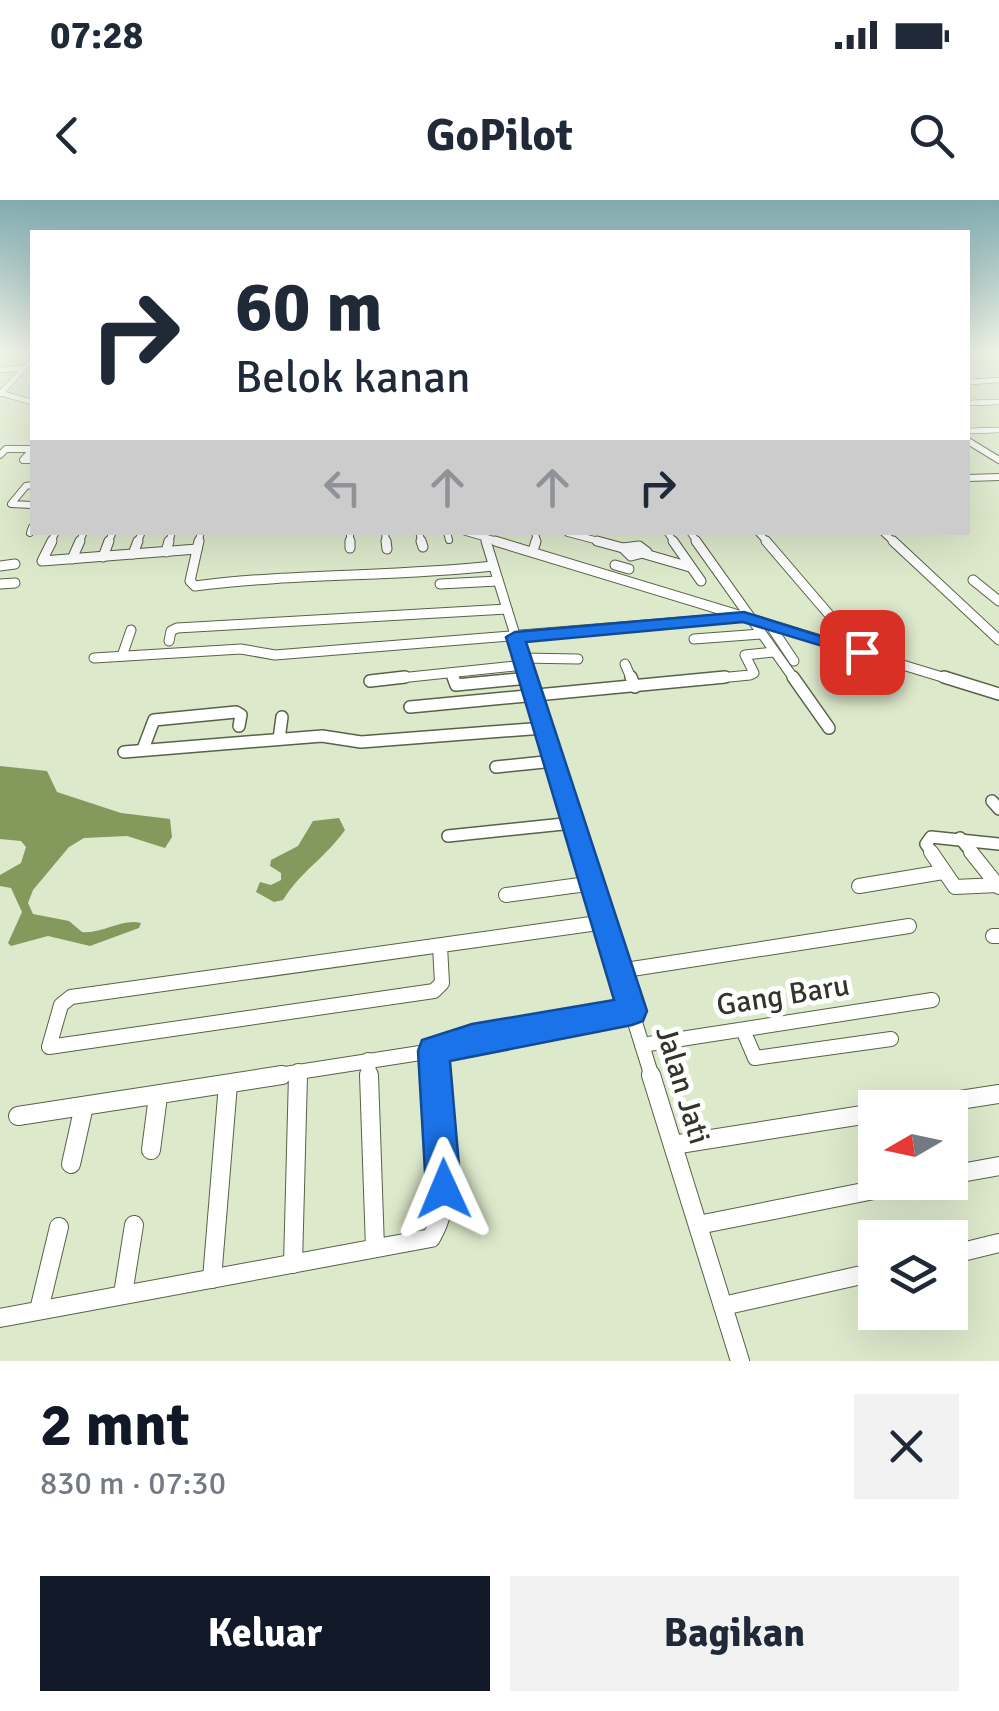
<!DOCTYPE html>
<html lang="id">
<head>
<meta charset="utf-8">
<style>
  body { margin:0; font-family:Signika,sans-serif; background:#f2f2f3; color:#1f2937; height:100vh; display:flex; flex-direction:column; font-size:38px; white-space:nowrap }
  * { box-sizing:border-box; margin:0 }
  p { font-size:32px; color:#747a83 }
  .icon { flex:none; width:55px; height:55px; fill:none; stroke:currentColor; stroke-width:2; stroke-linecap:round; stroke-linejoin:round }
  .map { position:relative; height:1161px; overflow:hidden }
  .drawer { display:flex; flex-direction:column; background:#fff; flex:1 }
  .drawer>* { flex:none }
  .banner { position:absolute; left:30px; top:30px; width:940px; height:305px; border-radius:0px; box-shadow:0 10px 40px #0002; background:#fff; color:#1f2937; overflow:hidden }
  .needle { width:65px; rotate:261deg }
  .tools { position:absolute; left:858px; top:890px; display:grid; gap:20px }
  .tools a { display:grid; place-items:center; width:110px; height:110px; border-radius:0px; background:#fff; box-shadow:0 10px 40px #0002; font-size:50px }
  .pin { position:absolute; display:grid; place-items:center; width:85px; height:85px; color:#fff; margin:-42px; border-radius:20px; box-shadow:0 5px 15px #0006 }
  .me { position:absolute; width:110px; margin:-55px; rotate:359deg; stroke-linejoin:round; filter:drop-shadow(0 0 8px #0008) }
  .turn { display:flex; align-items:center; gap:35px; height:210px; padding:0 40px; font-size:45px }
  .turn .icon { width:130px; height:130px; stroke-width:2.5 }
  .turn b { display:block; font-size:70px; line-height:85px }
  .lanes { display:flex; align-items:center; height:95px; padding:0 40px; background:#0003; justify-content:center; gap:50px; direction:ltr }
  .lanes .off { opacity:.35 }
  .round { display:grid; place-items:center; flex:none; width:105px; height:105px; border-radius:0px; background:#f2f2f3 }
  .headline { display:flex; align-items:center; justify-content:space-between; height:170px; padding:0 40px }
  h1 { font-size:60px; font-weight:700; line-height:75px; color:#111827 }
  .action { display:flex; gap:20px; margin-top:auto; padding:20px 40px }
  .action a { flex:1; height:115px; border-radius:0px; background:#111827; color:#fff; font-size:40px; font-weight:700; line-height:115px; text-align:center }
  .action a+a { background:#f2f2f3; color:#1f2937 }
  .status { display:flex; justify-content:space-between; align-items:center; height:70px; padding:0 50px; background:#fff; direction:ltr }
  .status svg { height:28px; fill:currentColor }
  header { display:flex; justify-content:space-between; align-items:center; height:130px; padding:0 40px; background:#fff; font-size:45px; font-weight:700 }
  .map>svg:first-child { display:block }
  .water { fill:#849a5c }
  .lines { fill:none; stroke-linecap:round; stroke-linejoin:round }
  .minor-far5-casing { stroke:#586248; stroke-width:6 }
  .minor-far4-casing { stroke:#586248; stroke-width:8 }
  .minor-far3-casing { stroke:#586248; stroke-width:11 }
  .minor-far2-casing { stroke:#586248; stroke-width:14 }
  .minor-far1-casing { stroke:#586248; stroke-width:16 }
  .minor-casing { stroke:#586248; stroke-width:20 }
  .minor-far5 { stroke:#fff; stroke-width:5 }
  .minor-far4 { stroke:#fff; stroke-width:6 }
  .minor-far3 { stroke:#fff; stroke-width:9 }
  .minor-far2 { stroke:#fff; stroke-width:11 }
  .minor-far1 { stroke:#fff; stroke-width:14 }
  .minor { stroke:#fff; stroke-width:18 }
  .route { fill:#1a73e8; stroke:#114b97; stroke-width:2.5 }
  .labels { text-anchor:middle; stroke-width:10; stroke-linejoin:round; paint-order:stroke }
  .near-street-label { font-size:30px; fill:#31352a; stroke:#fff }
</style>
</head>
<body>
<div class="status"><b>07:28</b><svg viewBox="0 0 49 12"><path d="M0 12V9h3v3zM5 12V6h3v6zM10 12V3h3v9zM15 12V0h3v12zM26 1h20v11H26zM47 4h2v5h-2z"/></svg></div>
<header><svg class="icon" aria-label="back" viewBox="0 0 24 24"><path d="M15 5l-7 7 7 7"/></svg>GoPilot<svg class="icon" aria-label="search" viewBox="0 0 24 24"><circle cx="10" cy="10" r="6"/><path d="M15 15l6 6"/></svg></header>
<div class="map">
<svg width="999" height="1161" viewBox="0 0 999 1161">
  <rect width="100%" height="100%" fill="#dde9cb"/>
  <g class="water">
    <path d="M0 566 47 571 57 592 121 613 170 619 172 637 165 648 127 636 84 638 69 647 33 690 28 703 33 714 69 721 82 732C103 734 122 718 141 723L139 728 90 746 48 736 11 746 8 743 22 712 11 688 0 686V675L21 663 26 647 21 641 0 639Z"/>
    <path d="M339 618 345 630C326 657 300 672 283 700L274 702 256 692 260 682 271 685 281 680V673L270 666 271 660 298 646 313 621Z"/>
  </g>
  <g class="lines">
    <g class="minor-far5-casing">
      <g id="minor-far5">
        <path d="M0 170 23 168"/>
        <path d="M968 182 999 180"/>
        <path d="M0 193 32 202"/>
        <path d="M0 194 32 160"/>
        <path d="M968 203 999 202"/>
        <path d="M968 231 999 230"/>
      </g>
    </g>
    <g class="minor-far4-casing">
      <g id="minor-far4">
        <path d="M968 241 999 260"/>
        <path d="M32 250 23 260H32"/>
        <path d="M0 255 6 249H32"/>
        <path d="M968 278 999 277"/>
        <path d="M32 285 26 286 11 304 32 305"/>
        <path d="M350 332V343"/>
        <path d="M385 332 386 343"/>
        <path d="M419 332 422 343"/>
        <path d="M447 332 449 340"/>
        <path d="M466 332 504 343"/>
        <path d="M535 332 537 343"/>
        <path d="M667 332 675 343"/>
        <path d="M690 332 698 343"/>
        <path d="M758 332 768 343"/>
        <path d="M883 332 895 343"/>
        <path d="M30 333 32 327"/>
        <path d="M568 333 606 343"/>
        <path d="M485 338 487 343"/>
        <path d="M50 343 56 332"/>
        <path d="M79 343 84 332"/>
        <path d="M108 343 113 332"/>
        <path d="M137 343 142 332"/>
        <path d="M169 343 172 332"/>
        <path d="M198 343 201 332"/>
      </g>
    </g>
    <g class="minor-far3-casing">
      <g id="minor-far3">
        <path d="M52 341 42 361 197 349"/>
        <path d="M199 341 190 381 195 386C294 373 394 377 493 366"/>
        <path d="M350 341V348"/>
        <path d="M386 341 387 349"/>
        <path d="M421 341 423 347"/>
        <path d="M486 341 529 480"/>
        <path d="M495 341 952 480"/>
        <path d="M597 341 623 348"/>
        <path d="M673 341 701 381"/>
        <path d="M696 341 795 480"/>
        <path d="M766 341 862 453"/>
        <path d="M893 341 999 440"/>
        <path d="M639 346 647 352 631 356 623 348Z"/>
        <path d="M533 351 536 341"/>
        <path d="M166 352 169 341"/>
        <path d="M133 354 138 341"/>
        <path d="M645 354 690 367"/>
        <path d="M103 357 109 341"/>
        <path d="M72 359 80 341"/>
        <path d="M615 365 629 369"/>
        <path d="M0 366 15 364"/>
        <path d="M973 380 999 401"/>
        <path d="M0 384 15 383"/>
        <path d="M440 384 498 381"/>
        <path d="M770 425 794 461"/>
        <path d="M694 439 761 434"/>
        <path d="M169 441 171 431 177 428 507 409"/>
        <path d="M122 456 131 430"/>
        <path d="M94 458 241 449 275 455 744 417"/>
        <path d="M522 458 578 459"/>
        <path d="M625 464 632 480"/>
        <path d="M451 473 454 480"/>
        <path d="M381 480 524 465"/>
        <path d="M510 480 529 478"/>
        <path d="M699 480 750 475 754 473 745 455 773 452"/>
      </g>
    </g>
    <g class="minor-far2-casing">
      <g id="minor-far2">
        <path d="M453 477 456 485 529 478"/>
        <path d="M528 477 583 654"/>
        <path d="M631 477 635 487"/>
        <path d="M793 477 829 528"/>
        <path d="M944 477 999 494"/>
        <path d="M370 481 405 477"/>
        <path d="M410 507 725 477"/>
        <path d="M279 539 282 517"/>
        <path d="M143 549 154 520 236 512 241 515 239 526"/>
        <path d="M124 552 322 536 361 542 544 528"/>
        <path d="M496 567 554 561"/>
        <path d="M992 601 999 609"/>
        <path d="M448 636 573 623"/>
        <path d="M960 638 973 654"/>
        <path d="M933 654 926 644 931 637 999 644"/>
      </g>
    </g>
    <g class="minor-far1-casing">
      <g id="minor-far1">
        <path d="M582 652 652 877"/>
        <path d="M931 652 955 687 998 685"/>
        <path d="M971 652 999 687"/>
        <path d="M859 686 943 672"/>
        <path d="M506 695 594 683"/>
        <path d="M993 736H999"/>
        <path d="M440 746 442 783 434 791 49 847 61 805 71 797 605 722"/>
        <path d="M619 771 909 726"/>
        <path d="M743 830 755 858 891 839"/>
        <path d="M642 845 932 800"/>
        <path d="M368 860 369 877"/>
        <path d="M266 877 433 851"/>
        <path d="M298 877V871"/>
        <path d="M437 877 433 851 472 839 632 811"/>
      </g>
    </g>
    <g class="minor-casing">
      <g id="minor">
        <path d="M369 875 375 1048"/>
        <path d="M651 875 740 1161"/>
        <path d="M909 908 999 894"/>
        <path d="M18 916 282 875"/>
        <path d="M673 945 875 913"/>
        <path d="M151 950 158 896"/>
        <path d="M71 964 84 906"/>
        <path d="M950 975 999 966"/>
        <path d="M698 1025 914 982"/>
        <path d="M950 1055 999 1043"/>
        <path d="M293 1064 298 875"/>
        <path d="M212 1079 228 884"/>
        <path d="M123 1094 134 1025"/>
        <path d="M723 1106 875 1072"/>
        <path d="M39 1110 59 1027"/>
        <path d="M0 1118 431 1038C458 993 444 924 437 875"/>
      </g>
    </g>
    <use href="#minor-far5" class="minor-far5"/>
    <use href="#minor-far4" class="minor-far4"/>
    <use href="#minor-far3" class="minor-far3"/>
    <use href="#minor-far2" class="minor-far2"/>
    <use href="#minor-far1" class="minor-far1"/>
    <use href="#minor" class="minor"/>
  </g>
  <linearGradient id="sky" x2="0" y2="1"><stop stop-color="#80aab0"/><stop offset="0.48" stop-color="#f0f5e8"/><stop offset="1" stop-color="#f0f5e8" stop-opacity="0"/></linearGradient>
  <rect width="999" height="315" fill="url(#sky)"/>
  <path class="route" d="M744 412 871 452 862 458 743 422 526 442 647 811 643 821 632 825 450 861 461 989 456 1002 444 1007 431 1002 426 989 418 851 422 840 472 824 614 800 506 437 515 432Z"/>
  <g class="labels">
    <g class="near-street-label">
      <text transform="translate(783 795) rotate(-9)" y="10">Gang Baru</text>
      <text transform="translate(683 885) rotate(73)" y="10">Jalan Jati</text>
    </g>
  </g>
</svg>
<div class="tools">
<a><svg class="needle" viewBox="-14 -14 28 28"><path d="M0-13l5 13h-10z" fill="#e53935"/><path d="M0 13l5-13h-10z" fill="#747a83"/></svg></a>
<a><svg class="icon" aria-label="layers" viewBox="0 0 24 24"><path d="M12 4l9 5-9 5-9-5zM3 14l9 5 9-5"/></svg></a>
</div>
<div class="pin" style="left:862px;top:452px;background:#d93025"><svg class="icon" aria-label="arrive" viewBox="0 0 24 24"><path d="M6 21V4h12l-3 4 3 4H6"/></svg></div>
<svg class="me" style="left:444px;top:989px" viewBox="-20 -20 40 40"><path d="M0-17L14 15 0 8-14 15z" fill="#1a73e8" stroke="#fff" stroke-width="4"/></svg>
<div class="banner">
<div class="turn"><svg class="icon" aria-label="right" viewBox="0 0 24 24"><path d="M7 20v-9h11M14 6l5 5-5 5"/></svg><div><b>60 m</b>Belok kanan</div></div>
<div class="lanes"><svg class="icon off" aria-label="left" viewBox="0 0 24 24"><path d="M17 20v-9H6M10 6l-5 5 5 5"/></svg><svg class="icon off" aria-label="ahead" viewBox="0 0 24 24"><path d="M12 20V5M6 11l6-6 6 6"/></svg><svg class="icon off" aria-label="ahead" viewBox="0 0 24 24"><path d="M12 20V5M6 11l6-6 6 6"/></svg><svg class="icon" aria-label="right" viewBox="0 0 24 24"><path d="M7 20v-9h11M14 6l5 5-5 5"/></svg></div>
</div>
</div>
<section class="drawer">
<div class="headline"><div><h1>2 mnt</h1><p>830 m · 07:30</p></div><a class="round"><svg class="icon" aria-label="close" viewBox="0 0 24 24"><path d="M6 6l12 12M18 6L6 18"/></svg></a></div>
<div class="action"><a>Keluar</a><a>Bagikan</a></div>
</section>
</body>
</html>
